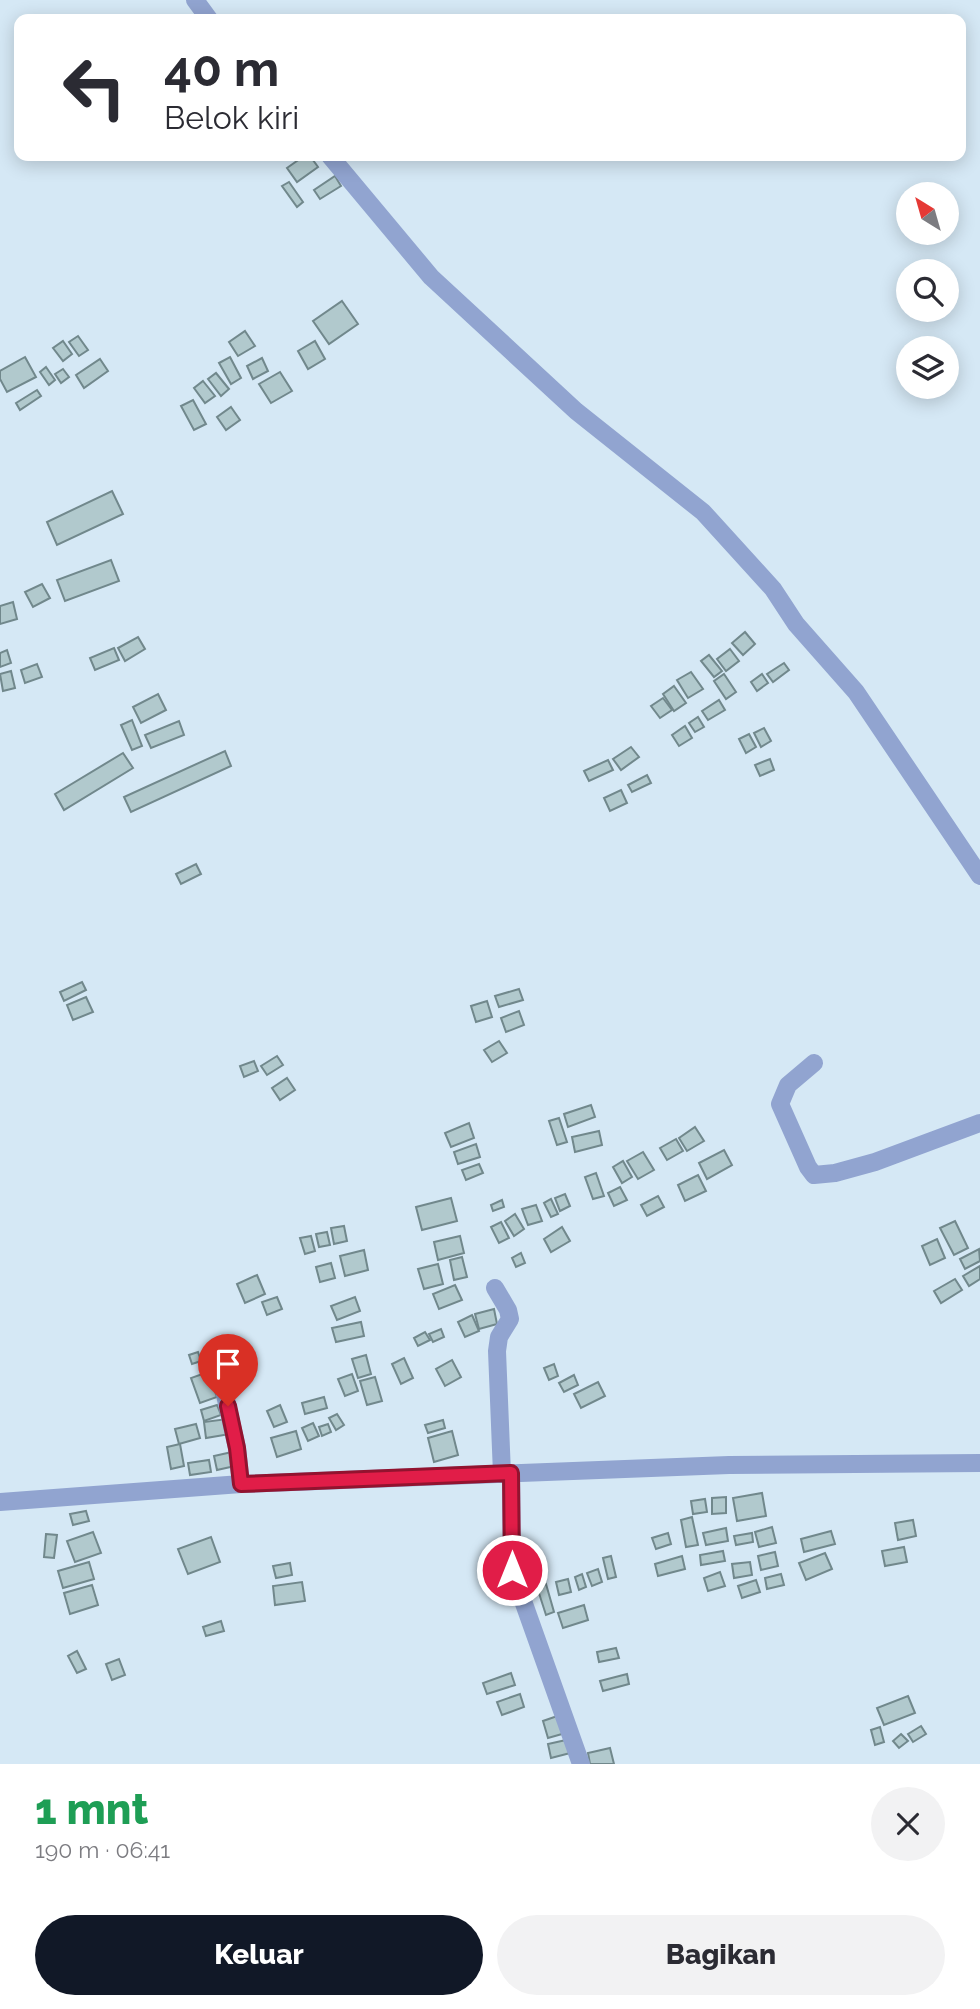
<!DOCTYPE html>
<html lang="id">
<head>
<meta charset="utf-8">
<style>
  body { margin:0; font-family:Raleway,sans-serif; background:#f2f2f3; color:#2b2b33; height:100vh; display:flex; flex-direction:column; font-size:26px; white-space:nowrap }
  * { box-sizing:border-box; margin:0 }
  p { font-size:23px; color:#7c7c81 }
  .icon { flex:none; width:38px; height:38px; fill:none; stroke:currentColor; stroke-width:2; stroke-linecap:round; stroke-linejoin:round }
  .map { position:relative; height:1764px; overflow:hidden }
  .details { display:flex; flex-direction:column; background:#fff; flex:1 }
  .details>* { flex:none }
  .banner { position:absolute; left:14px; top:14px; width:952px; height:147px; border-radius:14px; box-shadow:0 4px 18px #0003; background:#fff; color:#2b2b33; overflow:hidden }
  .needle { width:46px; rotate:323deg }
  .buttons { position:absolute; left:896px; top:182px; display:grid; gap:14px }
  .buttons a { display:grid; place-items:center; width:63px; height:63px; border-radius:50%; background:#fff; box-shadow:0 4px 18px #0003; font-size:35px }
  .pin { position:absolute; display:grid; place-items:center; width:60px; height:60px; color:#fff; margin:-72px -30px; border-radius:50% 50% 50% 0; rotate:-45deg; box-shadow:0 0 7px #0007 }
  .pin .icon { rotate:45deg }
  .me { position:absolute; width:77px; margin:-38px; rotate:0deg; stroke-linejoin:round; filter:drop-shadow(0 0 5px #0008) }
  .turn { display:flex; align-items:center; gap:24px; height:147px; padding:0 35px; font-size:32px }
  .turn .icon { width:91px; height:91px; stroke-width:2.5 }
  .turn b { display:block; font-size:49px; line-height:60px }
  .round { display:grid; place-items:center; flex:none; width:74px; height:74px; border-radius:37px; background:#f2f2f3 }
  .head { display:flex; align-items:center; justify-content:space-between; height:119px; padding:0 35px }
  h1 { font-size:42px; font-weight:800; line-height:52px; color:#1e9e55 }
  .action { display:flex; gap:14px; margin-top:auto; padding:14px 35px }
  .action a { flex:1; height:80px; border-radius:42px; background:#111827; color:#fff; font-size:28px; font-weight:800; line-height:80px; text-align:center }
  .action a+a { background:#f2f2f3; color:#2b2b33 }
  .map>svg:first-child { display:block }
  .building { fill:#b1c9cd; stroke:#71888c; stroke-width:2 }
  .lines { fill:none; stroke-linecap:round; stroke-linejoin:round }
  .minor { stroke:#91a4d0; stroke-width:18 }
  .route-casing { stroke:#92132f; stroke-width:18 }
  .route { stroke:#e11d48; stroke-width:12 }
</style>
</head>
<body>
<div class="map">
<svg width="980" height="1764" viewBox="0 0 980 1764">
  <rect width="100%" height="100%" fill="#d5e8f5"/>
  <g class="building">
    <path d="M304 156H310L318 167 297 182 287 168Z"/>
    <path d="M335 176 341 186 320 199 314 190Z"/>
    <path d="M289 182 303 202 297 207 282 186Z"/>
    <path d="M342 301 358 324 329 344 313 321Z"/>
    <path d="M245 331 255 346 238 356 229 342Z"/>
    <path d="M78 336 88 350 79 356 69 342Z"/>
    <path d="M63 341 72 354 63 361 53 348Z"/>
    <path d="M315 341 325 359 308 369 298 351Z"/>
    <path d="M25 357 36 377 7 392 0 379V371Z"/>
    <path d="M230 357 241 378 231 384 219 363Z"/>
    <path d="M262 358 268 371 253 379 247 366Z"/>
    <path d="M100 359 108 371 84 388 76 375Z"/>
    <path d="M46 367 55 380 49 385 40 372Z"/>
    <path d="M63 369 69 377 61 383 55 374Z"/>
    <path d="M280 372 292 391 271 403 259 384Z"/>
    <path d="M216 373 229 389 221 396 208 379Z"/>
    <path d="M203 381 215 396 205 403 194 388Z"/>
    <path d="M37 390 41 396 20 410 16 403Z"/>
    <path d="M193 400 206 424 194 430 181 406Z"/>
    <path d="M231 407 240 420 226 430 217 417Z"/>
    <path d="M112 491 123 514 57 545 47 522Z"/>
    <path d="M111 560 119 581 65 601 57 580Z"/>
    <path d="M42 584 50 598 33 607 25 592Z"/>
    <path d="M13 602 17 619 0 624V606Z"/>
    <path d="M745 632 755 644 743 655 732 643Z"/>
    <path d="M138 637 145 649 125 661 118 648Z"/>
    <path d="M114 648 119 660 95 670 90 658Z"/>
    <path d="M730 649 739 661 726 671 717 659Z"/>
    <path d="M7 650 11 663 0 667V653Z"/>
    <path d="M709 655 722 671 714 677 701 661Z"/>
    <path d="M784 663 789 670 773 682 767 674Z"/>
    <path d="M37 664 42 677 25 683 21 670Z"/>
    <path d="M11 671 15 688 3 691 0 674Z"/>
    <path d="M691 672 703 689 688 698 677 680Z"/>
    <path d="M724 674 736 692 726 699 714 681Z"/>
    <path d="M762 674 768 683 757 691 751 682Z"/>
    <path d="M674 686 686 703 674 711 663 694Z"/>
    <path d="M158 694 166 710 141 723 133 707Z"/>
    <path d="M663 698 672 710 660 718 651 706Z"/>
    <path d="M719 700 725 710 708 720 702 711Z"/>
    <path d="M698 717 704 727 695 732 689 723Z"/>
    <path d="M132 720 142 746 132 750 121 725Z"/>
    <path d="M179 721 184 735 151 748 145 735Z"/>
    <path d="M685 726 692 738 679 746 672 735Z"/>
    <path d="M764 728 771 741 761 747 754 733Z"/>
    <path d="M749 734 756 747 746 753 739 739Z"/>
    <path d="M631 747 639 757 621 770 613 759Z"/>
    <path d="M225 751 231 766 131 812 124 797Z"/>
    <path d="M123 753 133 768 64 810 55 794Z"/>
    <path d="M770 759 774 770 760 776 755 765Z"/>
    <path d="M608 760 613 770 589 781 584 771Z"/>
    <path d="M647 775 651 783 632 792 628 785Z"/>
    <path d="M621 790 627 803 610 811 604 798Z"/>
    <path d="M196 864 201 874 181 884 176 874Z"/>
    <path d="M82 982 86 990 64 1001 60 992Z"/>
    <path d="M519 989 523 1000 499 1007 495 996Z"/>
    <path d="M86 997 93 1012 73 1020 67 1005Z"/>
    <path d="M487 1001 492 1017 476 1022 471 1006Z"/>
    <path d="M519 1011 524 1025 506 1032 501 1018Z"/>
    <path d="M499 1041 507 1053 492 1062 484 1050Z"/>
    <path d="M277 1056 283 1065 267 1075 261 1066Z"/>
    <path d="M254 1061 258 1071 244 1077 240 1066Z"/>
    <path d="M287 1078 295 1090 280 1100 272 1088Z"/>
    <path d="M591 1105 595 1117 568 1127 564 1114Z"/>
    <path d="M559 1118 567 1142 557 1145 549 1121Z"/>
    <path d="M469 1123 474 1138 451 1147 445 1133Z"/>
    <path d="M695 1127 704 1141 687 1151 679 1138Z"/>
    <path d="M599 1131 602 1145 575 1152 572 1137Z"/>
    <path d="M676 1139 683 1151 667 1160 660 1148Z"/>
    <path d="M476 1144 480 1157 458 1164 454 1152Z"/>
    <path d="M724 1150 732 1165 707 1179 699 1163Z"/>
    <path d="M643 1152 654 1170 638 1179 627 1161Z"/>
    <path d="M623 1161 632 1177 622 1183 613 1167Z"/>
    <path d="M479 1164 483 1173 466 1180 462 1170Z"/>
    <path d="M596 1173 604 1196 593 1199 585 1177Z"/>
    <path d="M698 1175 706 1191 685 1201 678 1185Z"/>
    <path d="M620 1187 627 1200 614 1206 608 1193Z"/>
    <path d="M565 1194 570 1206 560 1211 555 1198Z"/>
    <path d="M658 1196 664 1207 647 1216 641 1205Z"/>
    <path d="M451 1198 457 1221 422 1230 416 1207Z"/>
    <path d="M551 1199 558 1214 551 1217 544 1203Z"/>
    <path d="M502 1200 504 1207 493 1211 491 1205Z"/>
    <path d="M536 1205 542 1221 528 1225 522 1209Z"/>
    <path d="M515 1214 524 1229 514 1236 505 1221Z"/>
    <path d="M955 1221 968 1248 954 1255 940 1228Z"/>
    <path d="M501 1222 509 1238 499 1243 491 1227Z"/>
    <path d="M344 1226 347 1241 334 1244 331 1228Z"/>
    <path d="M562 1227 570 1241 551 1252 544 1239Z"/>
    <path d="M327 1232 330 1245 319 1247 316 1234Z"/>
    <path d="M311 1236 315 1251 305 1254 300 1238Z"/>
    <path d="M460 1236 464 1253 438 1260 434 1242Z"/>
    <path d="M937 1239 945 1258 930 1265 922 1246Z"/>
    <path d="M979 1249 980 1261 965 1269 960 1259Z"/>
    <path d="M364 1250 368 1270 345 1276 340 1256Z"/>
    <path d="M521 1253 525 1263 516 1267 512 1258Z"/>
    <path d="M462 1257 467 1277 454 1280 450 1260Z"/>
    <path d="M331 1263 335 1278 320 1282 316 1267Z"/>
    <path d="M438 1264 443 1284 424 1289 418 1269Z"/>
    <path d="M980 1266V1279L969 1286 963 1276Z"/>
    <path d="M257 1275 265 1294 245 1303 237 1284Z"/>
    <path d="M955 1279 962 1290 941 1303 934 1291Z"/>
    <path d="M455 1285 462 1300 439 1309 433 1294Z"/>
    <path d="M277 1297 282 1309 267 1315 262 1302Z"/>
    <path d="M355 1297 360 1311 337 1320 331 1306Z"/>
    <path d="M494 1309 497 1324 479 1329 475 1314Z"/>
    <path d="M472 1315 479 1331 465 1337 458 1322Z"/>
    <path d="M361 1322 364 1336 336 1342 332 1328Z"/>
    <path d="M441 1329 444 1337 433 1342 429 1334Z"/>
    <path d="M425 1332 430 1340 418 1346 414 1338Z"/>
    <path d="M198 1352 201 1361 192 1364 189 1355Z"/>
    <path d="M366 1355 371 1374 358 1378 352 1359Z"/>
    <path d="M404 1358 413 1378 401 1384 392 1364Z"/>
    <path d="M452 1360 461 1377 445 1386 436 1369Z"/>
    <path d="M554 1364 558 1376 549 1380 544 1368Z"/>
    <path d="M208 1372 217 1397 200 1403 191 1378Z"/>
    <path d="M352 1374 358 1391 345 1396 338 1379Z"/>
    <path d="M574 1375 578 1385 564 1392 559 1383Z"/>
    <path d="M375 1377 382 1401 367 1405 360 1381Z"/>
    <path d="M598 1382 605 1396 581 1408 574 1394Z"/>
    <path d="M324 1397 327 1408 305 1414 302 1403Z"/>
    <path d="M217 1405 221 1415 204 1421 201 1410Z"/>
    <path d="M280 1405 287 1422 274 1427 267 1411Z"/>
    <path d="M337 1414 344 1425 336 1430 329 1418Z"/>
    <path d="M227 1419 230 1434 206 1438 204 1422Z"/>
    <path d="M443 1420 445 1428 428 1433 425 1425Z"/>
    <path d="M313 1423 319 1436 308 1441 302 1428Z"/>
    <path d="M196 1424 200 1438 179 1444 175 1429Z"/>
    <path d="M328 1424 331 1432 322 1436 319 1427Z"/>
    <path d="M296 1431 301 1449 277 1457 271 1438Z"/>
    <path d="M452 1431 458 1455 434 1462 428 1438Z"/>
    <path d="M180 1444 184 1466 171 1469 167 1447Z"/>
    <path d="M232 1452 235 1466 217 1470 214 1456Z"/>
    <path d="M209 1460 211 1472 190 1475 188 1463Z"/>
    <path d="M762 1493 766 1516 737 1521 733 1498Z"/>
    <path d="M726 1497V1513L712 1514V1498Z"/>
    <path d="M705 1499 707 1512 693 1514 691 1501Z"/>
    <path d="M86 1511 89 1521 73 1525 70 1514Z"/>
    <path d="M692 1517 698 1545 686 1547 681 1520Z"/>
    <path d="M913 1520 916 1536 898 1540 895 1523Z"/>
    <path d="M772 1527 776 1543 759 1547 755 1532Z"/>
    <path d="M726 1528 728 1541 706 1545 703 1533Z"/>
    <path d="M831 1531 835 1544 804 1552 801 1539Z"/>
    <path d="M93 1532 101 1553 75 1562 67 1541Z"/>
    <path d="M668 1533 671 1544 656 1549 652 1538Z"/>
    <path d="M752 1533 753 1542 736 1545 734 1536Z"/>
    <path d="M46 1534 57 1535 54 1558 44 1557Z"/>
    <path d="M211 1537 220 1562 188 1574 178 1549Z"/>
    <path d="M904 1547 907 1562 885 1566 882 1551Z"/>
    <path d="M723 1551 725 1561 701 1565 700 1555Z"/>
    <path d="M775 1552 778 1566 761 1570 758 1556Z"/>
    <path d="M825 1553 832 1569 806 1580 799 1563Z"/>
    <path d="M611 1556 616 1577 608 1579 603 1558Z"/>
    <path d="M682 1556 685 1569 658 1576 655 1564Z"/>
    <path d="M89 1562 94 1579 63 1588 58 1571Z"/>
    <path d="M750 1562 752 1575 734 1578 732 1564Z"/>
    <path d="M290 1563 292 1575 276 1578 273 1566Z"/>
    <path d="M598 1569 602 1582 592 1586 587 1573Z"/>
    <path d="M720 1572 725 1586 708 1591 704 1578Z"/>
    <path d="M582 1574 586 1587 579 1590 575 1577Z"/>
    <path d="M781 1574 784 1585 767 1589 765 1578Z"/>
    <path d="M568 1579 571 1592 559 1595 556 1582Z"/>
    <path d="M756 1580 760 1592 742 1598 738 1586Z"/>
    <path d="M302 1582 305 1601 275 1605 273 1586Z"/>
    <path d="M546 1584 554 1612 546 1615 537 1587Z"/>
    <path d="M92 1585 98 1605 70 1614 64 1593Z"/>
    <path d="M584 1605 588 1620 563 1628 558 1613Z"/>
    <path d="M221 1621 224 1631 206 1636 203 1627Z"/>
    <path d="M616 1648 619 1658 599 1662 597 1652Z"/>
    <path d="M77 1651 86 1669 77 1673 68 1656Z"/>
    <path d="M119 1659 125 1675 112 1680 106 1664Z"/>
    <path d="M511 1673 515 1685 487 1694 483 1683Z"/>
    <path d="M627 1674 629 1684 603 1691 600 1681Z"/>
    <path d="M520 1694 524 1707 502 1715 497 1702Z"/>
    <path d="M908 1696 915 1713 884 1725 877 1708Z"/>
    <path d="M563 1714 569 1732 548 1738 543 1721Z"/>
    <path d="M921 1726 926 1734 913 1742 908 1734Z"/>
    <path d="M880 1727 884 1742 875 1745 871 1730Z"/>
    <path d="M901 1734 908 1741 899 1748 893 1741Z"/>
    <path d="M575 1738 578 1751 551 1758 548 1744Z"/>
    <path d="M610 1748 614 1764H590L588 1753Z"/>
  </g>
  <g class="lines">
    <g class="minor">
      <path d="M195 0 209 19"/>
      <path d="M330 156 431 277 576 411 703 512 773 589 796 624 856 692 980 876"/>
      <path d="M814 1063 788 1085 780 1104 808 1167 814 1175 835 1173 875 1162 980 1123"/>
      <path d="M495 1288 508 1310 510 1319 499 1337 497 1351 502 1474"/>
      <path d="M218 1364 237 1448 241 1484"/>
      <path d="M511 1473 512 1570 581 1764"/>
      <path d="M0 1502 241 1484 729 1465 980 1463"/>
    </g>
  </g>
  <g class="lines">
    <g class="route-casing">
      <path id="route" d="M228 1406 237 1448 241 1484 511 1473 512 1570"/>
    </g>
    <use href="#route" class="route"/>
  </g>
</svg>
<div class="buttons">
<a><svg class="needle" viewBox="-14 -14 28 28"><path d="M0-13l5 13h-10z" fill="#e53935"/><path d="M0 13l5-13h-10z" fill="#7c7c81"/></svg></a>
<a><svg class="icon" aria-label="search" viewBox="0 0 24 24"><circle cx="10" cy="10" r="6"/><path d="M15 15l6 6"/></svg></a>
<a><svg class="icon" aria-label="layers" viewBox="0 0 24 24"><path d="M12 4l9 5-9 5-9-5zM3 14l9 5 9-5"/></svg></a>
</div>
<div class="pin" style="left:228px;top:1406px;background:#d93025"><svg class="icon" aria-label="arrive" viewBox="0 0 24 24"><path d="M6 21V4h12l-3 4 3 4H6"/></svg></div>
<svg class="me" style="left:512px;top:1570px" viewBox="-20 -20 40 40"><circle r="17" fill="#e11d48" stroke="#fff" stroke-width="3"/><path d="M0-11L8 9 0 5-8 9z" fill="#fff"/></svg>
<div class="banner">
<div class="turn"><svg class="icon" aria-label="left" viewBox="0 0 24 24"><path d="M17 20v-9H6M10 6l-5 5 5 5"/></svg><div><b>40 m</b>Belok kiri</div></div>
</div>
</div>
<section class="details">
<div class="head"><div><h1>1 mnt</h1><p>190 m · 06:41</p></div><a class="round"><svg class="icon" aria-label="close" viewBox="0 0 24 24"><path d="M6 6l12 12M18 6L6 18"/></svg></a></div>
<div class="action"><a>Keluar</a><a>Bagikan</a></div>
</section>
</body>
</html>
